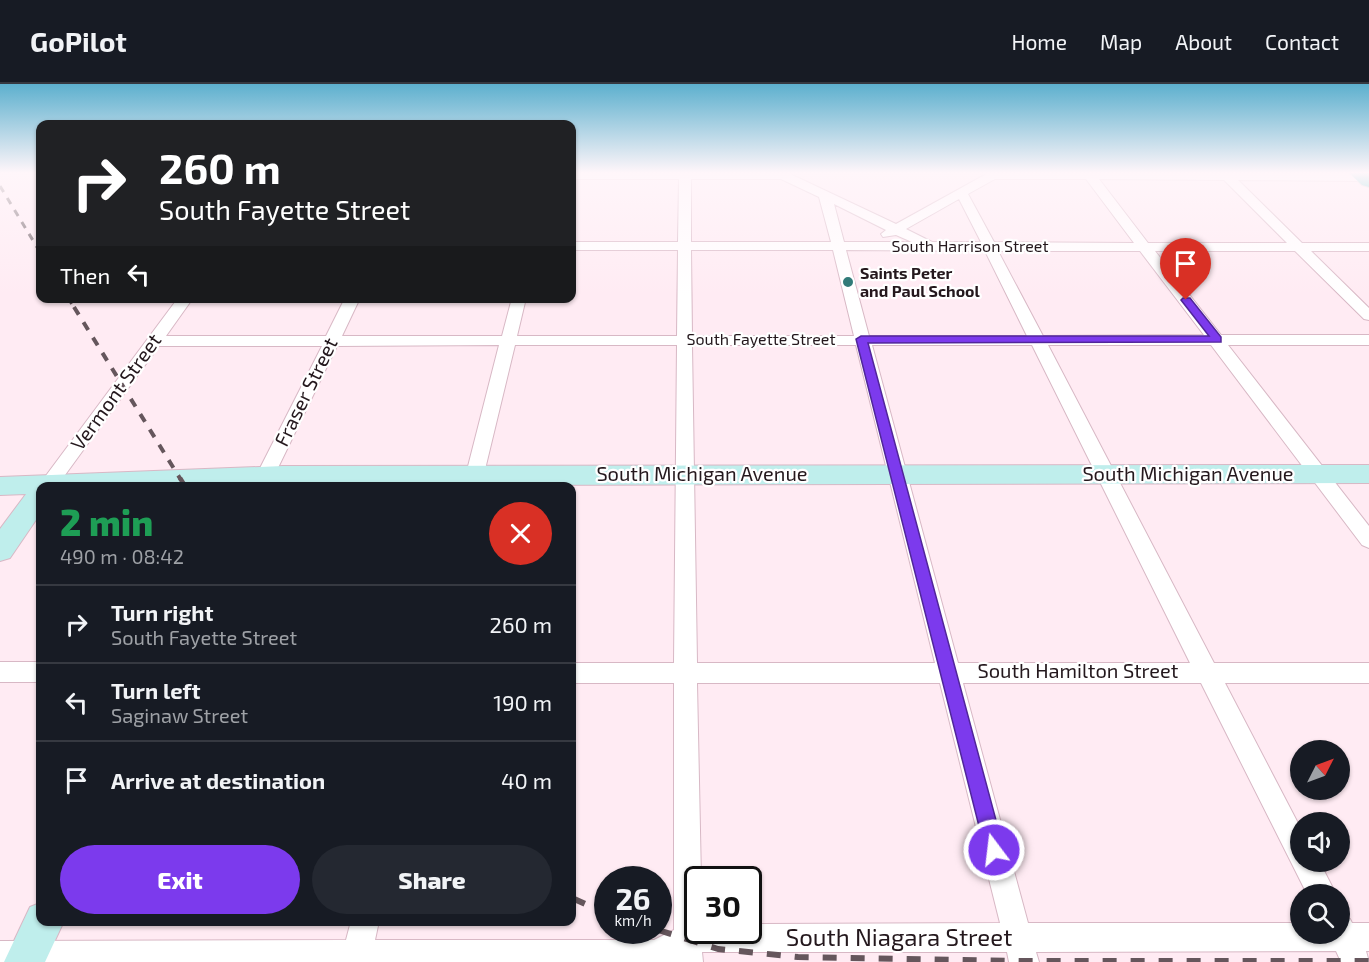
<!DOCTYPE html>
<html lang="en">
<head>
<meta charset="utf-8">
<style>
  body { margin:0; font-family:"Exo 2",sans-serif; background:#242831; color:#f1f3f6; height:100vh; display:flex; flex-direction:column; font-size:22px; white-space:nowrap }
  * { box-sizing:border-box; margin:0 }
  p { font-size:20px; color:#9ea1a6 }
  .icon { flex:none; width:33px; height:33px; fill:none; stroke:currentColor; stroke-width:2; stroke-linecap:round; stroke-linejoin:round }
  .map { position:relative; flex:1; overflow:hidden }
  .side { position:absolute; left:36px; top:398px; width:540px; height:444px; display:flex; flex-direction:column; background:#171b24; border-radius:12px; box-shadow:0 2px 4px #0004 }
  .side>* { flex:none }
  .guide { position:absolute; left:36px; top:36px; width:540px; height:183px; border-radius:12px; box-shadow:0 2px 4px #0004; background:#202124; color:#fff; overflow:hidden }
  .needle { width:39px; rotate:48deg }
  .fabs { position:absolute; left:1290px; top:656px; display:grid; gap:12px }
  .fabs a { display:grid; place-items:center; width:60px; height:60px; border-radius:50%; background:#171b24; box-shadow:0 2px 4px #0004; font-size:30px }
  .speed { position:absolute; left:594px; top:782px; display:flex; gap:12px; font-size:30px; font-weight:700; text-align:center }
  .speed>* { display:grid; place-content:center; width:78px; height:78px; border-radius:50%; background:#171b24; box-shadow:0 2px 4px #0004; line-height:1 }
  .speed small { font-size:15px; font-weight:400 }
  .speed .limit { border:3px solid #111; border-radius:9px; background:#fff; color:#111 }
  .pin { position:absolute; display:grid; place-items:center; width:51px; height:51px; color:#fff; margin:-62px -26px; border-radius:50% 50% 50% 0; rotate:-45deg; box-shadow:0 0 6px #0007 }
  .pin .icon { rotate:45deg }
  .me { position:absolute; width:66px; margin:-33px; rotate:345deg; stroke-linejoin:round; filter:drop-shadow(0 0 4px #0008) }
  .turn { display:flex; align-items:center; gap:21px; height:126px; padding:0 24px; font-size:27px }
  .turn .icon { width:78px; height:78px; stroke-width:2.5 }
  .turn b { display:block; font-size:42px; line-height:51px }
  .then { display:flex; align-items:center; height:57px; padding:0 24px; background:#0003; gap:12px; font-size:22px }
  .round { display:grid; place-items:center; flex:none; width:63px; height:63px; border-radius:32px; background:#242831 }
  .overview { display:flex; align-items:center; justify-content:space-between; height:102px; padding:0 24px }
  h1 { font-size:36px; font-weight:800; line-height:45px; color:#1e9e55 }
  .action { display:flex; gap:12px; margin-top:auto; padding:12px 24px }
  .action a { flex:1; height:69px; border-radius:36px; background:#7c3aed; color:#fff; font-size:24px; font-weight:800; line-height:69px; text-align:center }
  .action a+a { background:#242831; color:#f1f3f6 }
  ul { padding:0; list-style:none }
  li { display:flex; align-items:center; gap:18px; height:78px; padding:0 24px; border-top:2px solid #363941 }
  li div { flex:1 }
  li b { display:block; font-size:22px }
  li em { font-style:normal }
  header { display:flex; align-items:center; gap:36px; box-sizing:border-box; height:84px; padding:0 30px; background:#171b24; border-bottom:2px solid #363941 }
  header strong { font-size:28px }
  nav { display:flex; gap:33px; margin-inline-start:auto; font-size:21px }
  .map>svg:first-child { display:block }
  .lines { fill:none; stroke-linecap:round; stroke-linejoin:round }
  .street-casing { stroke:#d8b8c5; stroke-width:2 }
  .secondary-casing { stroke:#d8b8c5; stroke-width:2 }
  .highway-casing { stroke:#d3d1d2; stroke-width:2 }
  .street { fill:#fff; fill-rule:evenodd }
  .secondary { fill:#bfeeec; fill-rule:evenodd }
  .highway { fill:#29c5c0; fill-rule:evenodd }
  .rail-far3 { stroke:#65565c; stroke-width:3; stroke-dasharray:7 7; stroke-linecap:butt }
  .rail-far2 { stroke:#65565c; stroke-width:4; stroke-dasharray:9 9; stroke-linecap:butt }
  .rail-far1 { stroke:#65565c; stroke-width:4.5; stroke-dasharray:11 11; stroke-linecap:butt }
  .rail { stroke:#65565c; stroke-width:6; stroke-dasharray:14 14; stroke-linecap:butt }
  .route { fill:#7c3aed; stroke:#51269a; stroke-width:1.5 }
  .poi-dot { fill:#317a78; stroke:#fff; stroke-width:2 }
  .labels { text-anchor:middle; stroke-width:4.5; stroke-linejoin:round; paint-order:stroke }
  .far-street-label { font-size:16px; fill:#24181d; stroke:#fff }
  .far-poi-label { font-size:16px; font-weight:bold; fill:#24181d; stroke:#fff; text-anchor:start }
  .street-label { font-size:20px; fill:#24181d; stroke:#fff }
  .near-street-label { font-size:24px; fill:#24181d; stroke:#fff }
</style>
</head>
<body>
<header>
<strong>GoPilot</strong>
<nav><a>Home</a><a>Map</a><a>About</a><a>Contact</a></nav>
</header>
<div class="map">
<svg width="1369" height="878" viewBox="0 0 1369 878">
  <rect width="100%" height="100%" fill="#ffebf3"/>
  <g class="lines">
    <g class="street-casing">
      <g id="street">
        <path d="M572 88H786L896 140 990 88 1369 89V97L1238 96 1302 159H1369V167H1311L1369 224V236L1364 235 1295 167H1155L1221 251H1369V261H1228L1369 442V464L1362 461 1211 261H1048L1214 579H1369V599H1225L1300 743V777H1319L1336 810H1307L1201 599H963L1028 839H1300V849H1340V831L1350 835 1352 839H1369V867H1366L1369 878H1341L1336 867 1036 868 1039 878H1009L1007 868H702L703 878H0V857L346 856 351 837H379L375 856H654L674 846V599H572V579H674L677 261H515L481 402H463L499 261 337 262 274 392 272 397H258L256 392 322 262H159L57 402H40V404L39 401 178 214H193L166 252H326L345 214H360L342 252H502L512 214H526L517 252H677L678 166H572V158H678L679 95H572ZM691 95H781L819 113 831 158H691ZM995 95H1086L1134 159 994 158 968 110ZM1099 95 1224 96 1287 159H1148ZM959 115 981 158H932L906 145ZM834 120 886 146 881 150 883 153 896 151 912 158H844ZM691 166H833L854 252H692ZM846 166 985 167 1027 252H869ZM998 167H1140L1204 251 1043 252ZM692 261H856L935 579H697ZM872 261H1032L1190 579H958ZM697 599H940L1000 839 748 840V846H698V795H701Z"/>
        <rect x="0" y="578" width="40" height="20"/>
      </g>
    </g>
    <g class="secondary-casing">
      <g id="secondary">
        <path d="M1369 381V399L40 402V430L10 474 0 477V445L26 410 0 411V393L283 382Z"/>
        <path d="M40 819V837H64L45 878H4L30 823Z"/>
      </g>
    </g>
    <g class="highway-casing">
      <path id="highway" d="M1348 88H1369V103L1362 101Z"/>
    </g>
    <use href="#street" class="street"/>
    <use href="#secondary" class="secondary"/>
    <use href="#highway" class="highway"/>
    <g class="rail-far3">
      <path d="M0 102 40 168"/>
      <path d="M68 214 75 225"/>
    </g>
    <path class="rail-far2" d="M74 223 181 396"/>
    <path class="rail-far1" d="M180 394 185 402"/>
    <g class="rail">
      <path d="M572 814 608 830"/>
      <path d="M658 846 718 865 798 873 1024 877H1369"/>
    </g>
  </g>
  <linearGradient id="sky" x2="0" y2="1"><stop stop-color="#5db0ce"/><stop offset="0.42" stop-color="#fff6fa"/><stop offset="1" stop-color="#fff6fa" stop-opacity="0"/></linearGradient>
  <rect width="1369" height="211" fill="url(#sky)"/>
  <path class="route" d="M1183 214H1190L1221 253V258L868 259 1004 766 1001 773 994 775 988 773 985 766 856 255 861 252H1209L1181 216Z"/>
  <circle class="poi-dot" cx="848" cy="198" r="6"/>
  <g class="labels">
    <g class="far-street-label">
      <text x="970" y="168">South Harrison Street</text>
      <text x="761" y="261">South Fayette Street</text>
    </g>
    <g class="far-poi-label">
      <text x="860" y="195">Saints Peter<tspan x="860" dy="18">and Paul School</tspan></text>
    </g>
    <g class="street-label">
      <text transform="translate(116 308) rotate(-54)" y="7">Vermont Street</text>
      <text transform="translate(306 308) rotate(-64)" y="7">Fraser Street</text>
      <text x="702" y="397">South Michigan Avenue</text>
      <text x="1188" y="397">South Michigan Avenue</text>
      <text x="1078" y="594">South Hamilton Street</text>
    </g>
    <g class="near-street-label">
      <text x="899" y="862">South Niagara Street</text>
    </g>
  </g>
</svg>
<div class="fabs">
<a><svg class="needle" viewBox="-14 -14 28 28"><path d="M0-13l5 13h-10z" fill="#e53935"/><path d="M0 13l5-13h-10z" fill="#9ea1a6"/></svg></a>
<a><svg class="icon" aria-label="sound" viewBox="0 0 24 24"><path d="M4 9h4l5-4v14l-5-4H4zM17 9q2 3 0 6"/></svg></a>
<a><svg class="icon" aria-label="search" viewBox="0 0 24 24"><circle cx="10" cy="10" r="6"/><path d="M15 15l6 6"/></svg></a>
</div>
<div class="speed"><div>26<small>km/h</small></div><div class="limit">30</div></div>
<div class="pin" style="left:1186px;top:216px;background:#d93025"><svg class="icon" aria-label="arrive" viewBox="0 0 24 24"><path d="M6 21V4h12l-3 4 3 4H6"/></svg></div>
<svg class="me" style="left:994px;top:766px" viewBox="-20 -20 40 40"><circle r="17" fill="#7c3aed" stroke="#fff" stroke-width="3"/><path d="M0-11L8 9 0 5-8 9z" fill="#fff"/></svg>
<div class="guide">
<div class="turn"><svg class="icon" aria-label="right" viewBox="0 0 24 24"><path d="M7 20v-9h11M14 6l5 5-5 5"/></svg><div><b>260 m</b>South Fayette Street</div></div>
<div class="then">Then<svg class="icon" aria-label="left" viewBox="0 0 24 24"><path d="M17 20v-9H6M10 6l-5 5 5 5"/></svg></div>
</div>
<section class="side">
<div class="overview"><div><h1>2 min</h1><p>490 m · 08:42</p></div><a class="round" style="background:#d93025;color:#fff"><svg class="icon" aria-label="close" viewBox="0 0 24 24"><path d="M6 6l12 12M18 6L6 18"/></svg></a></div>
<ul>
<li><svg class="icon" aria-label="right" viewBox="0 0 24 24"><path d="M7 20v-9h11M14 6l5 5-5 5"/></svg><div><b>Turn right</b><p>South Fayette Street</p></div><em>260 m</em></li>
<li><svg class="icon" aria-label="left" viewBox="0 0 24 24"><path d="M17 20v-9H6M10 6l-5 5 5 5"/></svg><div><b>Turn left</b><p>Saginaw Street</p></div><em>190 m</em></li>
<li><svg class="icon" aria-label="arrive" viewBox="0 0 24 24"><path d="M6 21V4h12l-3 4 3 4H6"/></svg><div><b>Arrive at destination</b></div><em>40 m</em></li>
</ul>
<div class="action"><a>Exit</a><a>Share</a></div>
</section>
</div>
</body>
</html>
